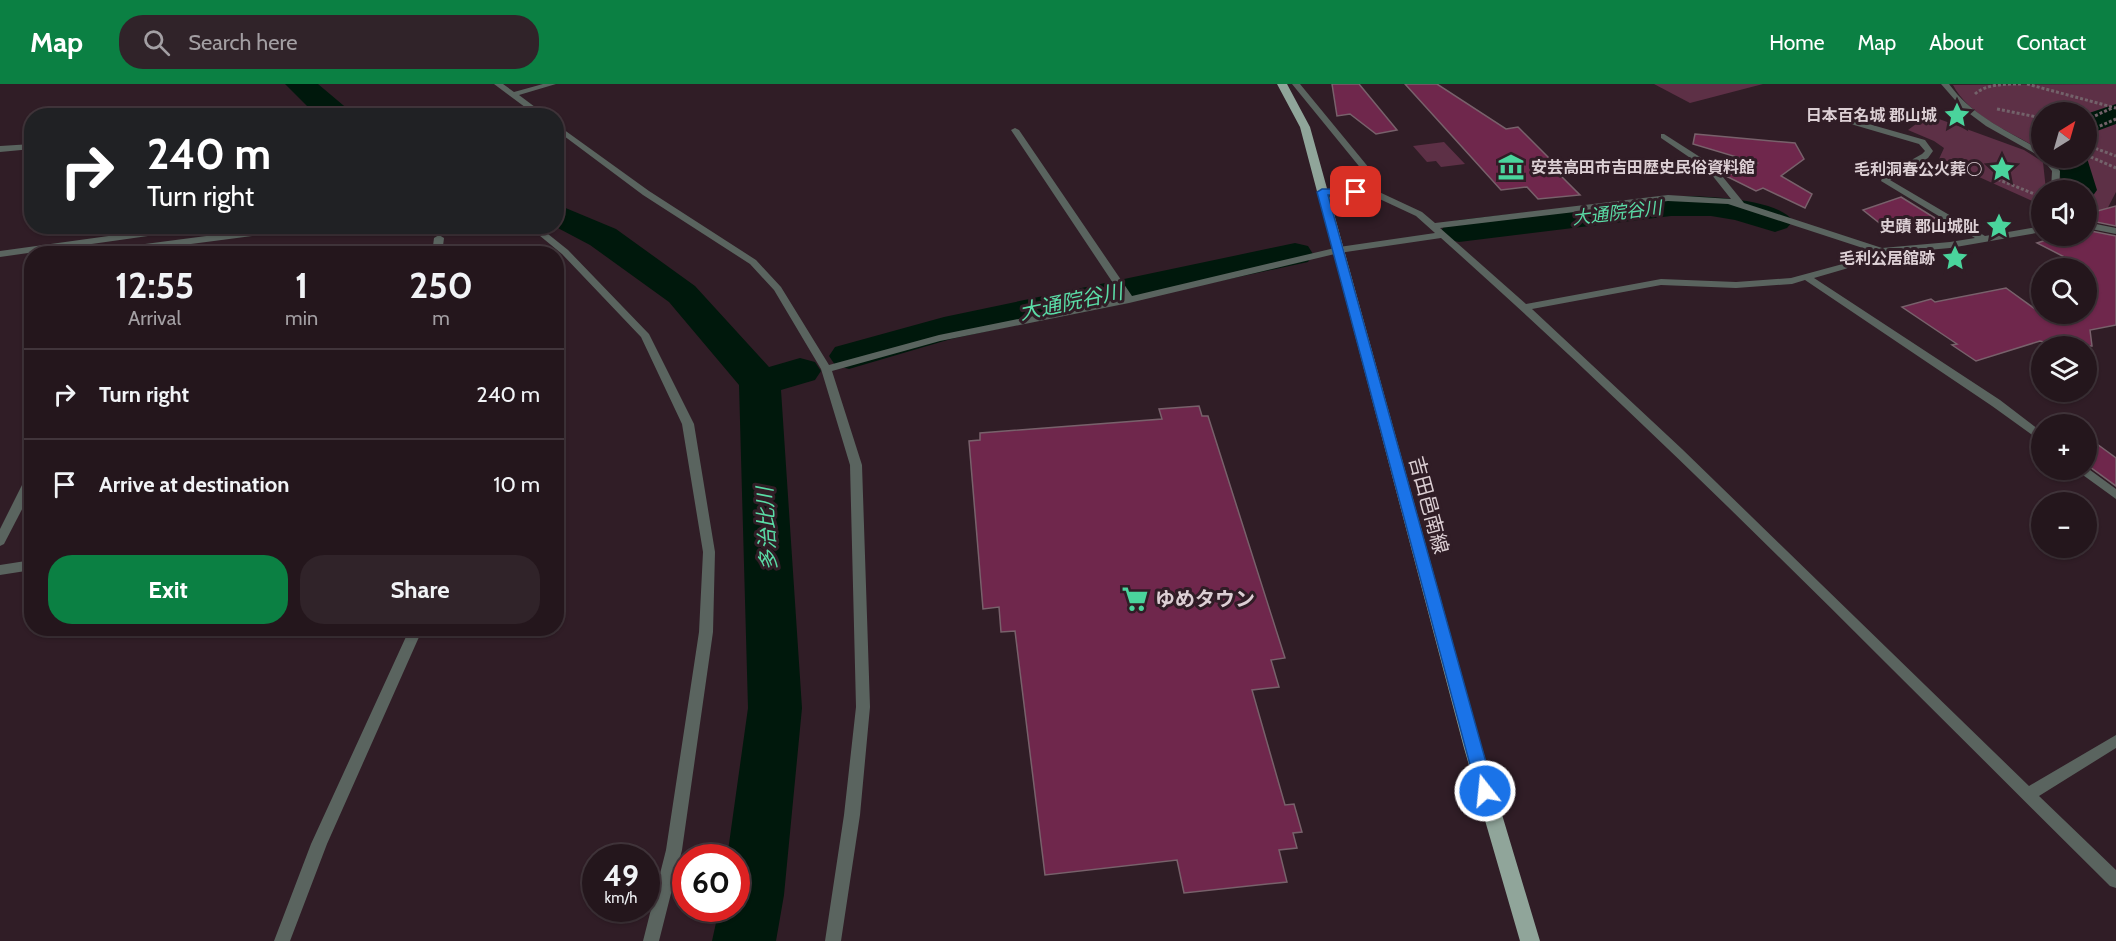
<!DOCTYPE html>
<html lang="en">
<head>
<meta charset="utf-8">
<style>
  body { margin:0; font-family:Cabin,"Noto Sans JP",sans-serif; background:#302329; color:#f1f3f6; height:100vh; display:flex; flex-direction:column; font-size:22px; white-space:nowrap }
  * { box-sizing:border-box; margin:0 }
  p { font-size:20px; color:#a39fa3 }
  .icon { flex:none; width:33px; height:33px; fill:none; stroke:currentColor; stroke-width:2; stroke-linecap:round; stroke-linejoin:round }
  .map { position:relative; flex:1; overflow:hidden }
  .drawer { position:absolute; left:24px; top:162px; width:540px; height:390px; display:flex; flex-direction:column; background:#24161c; border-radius:24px; box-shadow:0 2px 4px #0004,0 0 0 2px #41353b }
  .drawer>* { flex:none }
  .top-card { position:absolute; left:24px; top:24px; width:540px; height:126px; border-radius:24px; box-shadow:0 2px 4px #0004,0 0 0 2px #41353b; background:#202124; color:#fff; overflow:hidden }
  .needle { width:39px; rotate:37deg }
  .tools { position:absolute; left:2031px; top:18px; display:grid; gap:12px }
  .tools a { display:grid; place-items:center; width:66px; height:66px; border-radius:50%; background:#24161c; box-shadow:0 2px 4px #0004,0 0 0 2px #41353b; font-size:30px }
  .speed { position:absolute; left:582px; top:760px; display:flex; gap:12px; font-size:30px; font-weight:700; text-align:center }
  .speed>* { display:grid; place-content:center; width:78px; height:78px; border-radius:50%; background:#24161c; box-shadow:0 2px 4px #0004,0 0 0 2px #41353b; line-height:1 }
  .speed small { font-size:15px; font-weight:400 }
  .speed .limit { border:9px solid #d22; background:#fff; color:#111 }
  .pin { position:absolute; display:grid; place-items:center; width:51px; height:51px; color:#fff; margin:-26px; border-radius:12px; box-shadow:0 3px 9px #0006 }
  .me { position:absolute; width:66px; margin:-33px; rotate:344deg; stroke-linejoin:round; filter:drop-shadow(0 0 4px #0008) }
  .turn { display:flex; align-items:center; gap:21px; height:126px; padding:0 24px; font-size:27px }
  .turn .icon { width:78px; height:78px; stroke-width:2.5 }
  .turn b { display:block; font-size:42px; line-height:51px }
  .eta { display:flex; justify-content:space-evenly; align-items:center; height:102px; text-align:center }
  .eta b { font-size:36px; font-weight:700; line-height:42px }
  .primary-button { display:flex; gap:12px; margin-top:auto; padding:12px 24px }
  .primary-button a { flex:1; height:69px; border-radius:24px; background:#0b8043; color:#fff; font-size:24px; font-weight:700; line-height:69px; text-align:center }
  .primary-button a+a { background:#302329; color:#f1f3f6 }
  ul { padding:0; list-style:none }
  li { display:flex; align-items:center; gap:18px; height:90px; padding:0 24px; border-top:2px solid #41353b }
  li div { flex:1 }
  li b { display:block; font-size:22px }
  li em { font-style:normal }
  header { display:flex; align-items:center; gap:36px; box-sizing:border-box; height:84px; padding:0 30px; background:#0b8043; color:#fff }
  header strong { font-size:28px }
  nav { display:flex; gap:33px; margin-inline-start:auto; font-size:21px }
  .search { width:420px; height:54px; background:#302329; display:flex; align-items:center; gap:15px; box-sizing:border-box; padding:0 21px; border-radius:24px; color:#a39fa3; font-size:22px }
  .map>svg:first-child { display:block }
  .green { fill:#5d3046 }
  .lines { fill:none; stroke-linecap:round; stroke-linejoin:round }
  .river { fill:#00180c; fill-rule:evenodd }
  .building { fill:#6f274c; stroke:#78616b; stroke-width:1.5 }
  .path { stroke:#73626a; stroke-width:3; stroke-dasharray:3 2; stroke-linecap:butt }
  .minor { fill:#5a645f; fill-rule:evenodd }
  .primary { fill:#90a59a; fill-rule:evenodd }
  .route { fill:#1a73e8; stroke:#114b97; stroke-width:1.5 }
  .labels { text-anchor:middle; stroke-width:6; stroke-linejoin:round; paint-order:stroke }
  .far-poi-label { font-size:16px; font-weight:bold; fill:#dccfd4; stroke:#301d26; text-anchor:end }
  .far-water-label { font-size:18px; font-style:italic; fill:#5adca6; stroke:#301d26 }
  .street-label { font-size:20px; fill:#dccfd4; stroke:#301d26 }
  .poi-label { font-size:20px; font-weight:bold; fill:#dccfd4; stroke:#301d26; text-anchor:start }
  .water-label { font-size:21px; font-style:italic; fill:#5adca6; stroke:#301d26 }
</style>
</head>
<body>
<header>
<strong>Map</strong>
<div class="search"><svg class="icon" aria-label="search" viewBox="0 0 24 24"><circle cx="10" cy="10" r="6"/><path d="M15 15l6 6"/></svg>Search here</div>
<nav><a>Home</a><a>Map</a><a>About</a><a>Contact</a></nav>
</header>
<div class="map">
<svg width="2116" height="857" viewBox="0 0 2116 857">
  <rect width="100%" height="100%" fill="#301d26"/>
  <g class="green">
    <path d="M1654 0H1763L1690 19Z"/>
    <path d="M2116 0V108L2102 135 2087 132 2086 106H2063C2064 92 2063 84 2052 74H2086V28H2042L2041 66C2011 48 1970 33 1953 1Z"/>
    <path d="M1928 31 2024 66 2043 78 2046 106H2042L2041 121 1939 75 1944 64 1934 57 1908 46Z"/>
    <path d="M1444 58 1465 80 1441 83 1436 77 1427 78 1413 62Z"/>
  </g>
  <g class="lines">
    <g class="river">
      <path d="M285 0H318L356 32H317Z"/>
      <path d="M2116 20V40L2086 51V30Z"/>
      <path d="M2086 71 2097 106 2092 113 2086 115V106H2063L2056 74H2086Z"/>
      <path d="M1671 112C1699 112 1776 113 1793 137L1787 144 1775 148 1735 136 1711 132H1671L1459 158 1446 155 1441 147 1446 139 1459 136Z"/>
      <path d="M556 120 616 145 695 202 769 283 800 274 815 278 821 287 815 296 781 306 802 624 784 811 776 857H712L719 825H736V774H727L748 624 739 301 669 218 590 161 554 142H556Z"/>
      <path d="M1295 159 1308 162 1313 170 1308 178 951 255 849 285 835 281 829 272 835 263 944 233Z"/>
    </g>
  </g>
  <g class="building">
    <path d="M1332 0H1359L1397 46 1376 50 1350 30 1337 32Z"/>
    <path d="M1405 0H1437L1506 45 1518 43 1561 86 1556 87 1580 111 1538 115 1527 103 1501 106Z"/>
    <path d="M1695 50 1795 59 1804 75 1781 92 1812 110 1805 124 1763 104 1756 107 1726 92 1757 79 1693 60Z"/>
    <path d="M1901 113 1943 139 1887 145 1863 126Z"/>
    <path d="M2116 122V142L2086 136V130Z"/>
    <path d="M2086 146 2116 152V241L2090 246 2092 262H2060L2040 257 1976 277 1952 261 1957 260 1902 223 1931 215 1935 218 2006 204 2042 230H2086V184L2037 159 2056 153 2052 152H2086Z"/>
    <path d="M1199 322 1202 332H1208L1285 574 1271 576 1279 603 1252 606 1285 721 1294 720 1302 748 1293 749 1297 764 1279 766 1287 798 1184 809 1177 776 1045 791 1015 547 1001 548 999 523 983 525 969 357 980 356V349L1162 335 1159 325Z"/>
    <path d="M2086 352 2116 374V402L2086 380Z"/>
  </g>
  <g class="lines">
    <g class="path">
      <path d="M2027 0 2116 24"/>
      <path d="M1975 10C1986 0 2005 0 2021 0"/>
      <path d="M1997 25 2042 34"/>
      <path d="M2086 36 2112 24"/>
      <path d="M2086 48 2116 35"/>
      <path d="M2086 50 2090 52 2086 53"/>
      <path d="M2086 61 2116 72"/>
      <path d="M2086 71 2116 84"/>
      <path d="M2004 89 1997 95 2042 113"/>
    </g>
    <g class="minor">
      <path d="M494 0H503L514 8 543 0H556L519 11 547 32H537Z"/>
      <path d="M1292 0H1300L1374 90 1377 107 1422 128 1435 139 1668 111 1731 115 1708 86 1661 54V50H1664L1714 82 1744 119 1882 164 1950 158 1975 154 1881 97 1883 92 1922 70 1925 67 1919 60 1820 31 1819 29 1823 27 1925 56 1933 67 1928 74 1890 96 1985 152 2042 142V148L1950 164 1883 170 1845 185 1814 194 2000 316 2042 348V358L1992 322 1805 196 1792 200 1736 204 1661 201 1532 225 1682 365 2029 702 2116 651V664L2039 712 2116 786V804L2110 802C1890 584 1673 361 1441 154L1339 169 1129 219 940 257 832 287 862 381 870 623 860 731 841 857H825L844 731 856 623 850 381 821 285 774 206 750 180 643 111 556 46V40L649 107 756 176 781 203 829 281 939 251 1123 214 1011 46 1015 44 1019 46 1132 212 1339 163 1435 149 1416 132 1371 111 1319 110 1318 108 1322 105H1368L1367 92ZM1668 117 1728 120 1872 167 1839 181 1791 194 1736 198 1661 195 1526 220 1440 144Z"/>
      <path d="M1941 0H1949C1972 32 2008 47 2042 67V74H2049L2060 87 2059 106H2051L2052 87 2041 73 1986 42 1962 24Z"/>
      <path d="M32 60V65L0 68V62Z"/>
      <path d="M2086 138 2116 144V150L2086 144Z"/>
      <path d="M282 142H311L307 145 145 166 140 163 145 160Z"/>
      <path d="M528 142H538L568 166 649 250 694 340 715 468 713 548 682 766 659 857H643L666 766 699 548 703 468 682 340 641 253 562 170Z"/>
      <path d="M152 146 155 147V151L0 173V167Z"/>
      <path d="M439 151 444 154 442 170H432L434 154Z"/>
      <path d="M2086 383 2116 405V415L2076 386H2086Z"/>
      <path d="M32 389V406L4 460 0 462V445L26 393Z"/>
      <path d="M32 476V486L0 491V481Z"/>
      <path d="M410 544H423L327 760 290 857H274L311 760Z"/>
    </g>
    <path class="primary" d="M1277 0H1287L1310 43 1482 664 1540 857H1520L1464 664 1300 43Z"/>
  </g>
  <path class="route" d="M1356 105 1360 106V110L1328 111 1494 707 1491 712 1485 715 1480 712 1477 707 1317 108 1322 105Z"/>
  <defs>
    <g id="sight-bare" transform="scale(2.07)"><path d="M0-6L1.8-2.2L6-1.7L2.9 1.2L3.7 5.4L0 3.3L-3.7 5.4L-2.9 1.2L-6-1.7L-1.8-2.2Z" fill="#4ad49c" stroke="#301d26" stroke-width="2.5" paint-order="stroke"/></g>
    <g id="museum-bare" transform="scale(2.07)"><path d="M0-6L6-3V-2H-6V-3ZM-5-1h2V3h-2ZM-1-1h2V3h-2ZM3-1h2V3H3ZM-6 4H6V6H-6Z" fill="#4ad49c" stroke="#301d26" stroke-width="2.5" paint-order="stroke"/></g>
    <g id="supermarket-bare" transform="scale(2.07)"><path d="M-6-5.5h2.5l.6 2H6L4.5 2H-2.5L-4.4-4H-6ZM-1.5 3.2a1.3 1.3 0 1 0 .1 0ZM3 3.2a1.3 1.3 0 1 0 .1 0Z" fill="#4ad49c" stroke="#301d26" stroke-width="2.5" paint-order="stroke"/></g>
  </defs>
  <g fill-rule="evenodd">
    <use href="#sight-bare" x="1957" y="31"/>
    <use href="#museum-bare" x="1511" y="83"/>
    <use href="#sight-bare" x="2002" y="85"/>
    <use href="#sight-bare" x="1999" y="142"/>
    <use href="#sight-bare" x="1955" y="174"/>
    <use href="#supermarket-bare" x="1135" y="515"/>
  </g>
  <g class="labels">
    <g class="far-poi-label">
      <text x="1937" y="37">日本百名城 郡山城</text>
      <text x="1531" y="89" text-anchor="start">安芸高田市吉田歴史民俗資料館</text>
      <text x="1982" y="91">毛利洞春公火葬○</text>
      <text x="1979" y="148">史蹟 郡山城阯</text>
      <text x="1935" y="180">毛利公居館跡</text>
    </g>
    <g class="far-water-label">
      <text transform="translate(1617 129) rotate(-7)" y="6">大通院谷川</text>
    </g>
    <g class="street-label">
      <text transform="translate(1429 421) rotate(75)" y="7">吉田邑南線</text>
    </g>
    <g class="poi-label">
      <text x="1155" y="522">ゆめタウン</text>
    </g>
    <g class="water-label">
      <text transform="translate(1071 218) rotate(-12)" y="7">大通院谷川</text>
      <text transform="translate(767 445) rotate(-93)" y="7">多治比川</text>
    </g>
  </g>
</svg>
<div class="tools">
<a><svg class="needle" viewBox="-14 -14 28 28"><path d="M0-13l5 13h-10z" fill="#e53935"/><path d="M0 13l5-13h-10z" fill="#a39fa3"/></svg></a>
<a><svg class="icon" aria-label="sound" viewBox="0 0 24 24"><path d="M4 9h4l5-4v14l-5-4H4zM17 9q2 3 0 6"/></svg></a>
<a><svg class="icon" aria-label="search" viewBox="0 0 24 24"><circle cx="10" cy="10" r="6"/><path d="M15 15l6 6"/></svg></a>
<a><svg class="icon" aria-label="layers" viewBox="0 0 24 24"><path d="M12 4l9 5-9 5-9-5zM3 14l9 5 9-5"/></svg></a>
<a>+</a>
<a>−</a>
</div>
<div class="speed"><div>49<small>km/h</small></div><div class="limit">60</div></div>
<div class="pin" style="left:1356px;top:108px;background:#d93025"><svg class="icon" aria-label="arrive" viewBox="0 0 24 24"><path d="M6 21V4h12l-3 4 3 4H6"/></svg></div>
<svg class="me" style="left:1485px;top:707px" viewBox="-20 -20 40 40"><circle r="17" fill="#1a73e8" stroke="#fff" stroke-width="3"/><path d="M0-11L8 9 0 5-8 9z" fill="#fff"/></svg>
<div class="top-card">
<div class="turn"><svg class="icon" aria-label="right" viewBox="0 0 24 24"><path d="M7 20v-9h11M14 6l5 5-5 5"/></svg><div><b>240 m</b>Turn right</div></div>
</div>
<section class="drawer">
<div class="eta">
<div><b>12:55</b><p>Arrival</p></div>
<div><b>1</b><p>min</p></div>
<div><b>250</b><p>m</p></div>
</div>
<ul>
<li><svg class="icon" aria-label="right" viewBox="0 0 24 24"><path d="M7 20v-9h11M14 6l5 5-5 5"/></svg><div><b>Turn right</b></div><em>240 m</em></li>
<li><svg class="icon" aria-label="arrive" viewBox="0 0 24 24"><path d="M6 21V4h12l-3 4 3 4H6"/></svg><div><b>Arrive at destination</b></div><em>10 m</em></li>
</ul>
<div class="primary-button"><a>Exit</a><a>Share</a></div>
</section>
</div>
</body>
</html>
